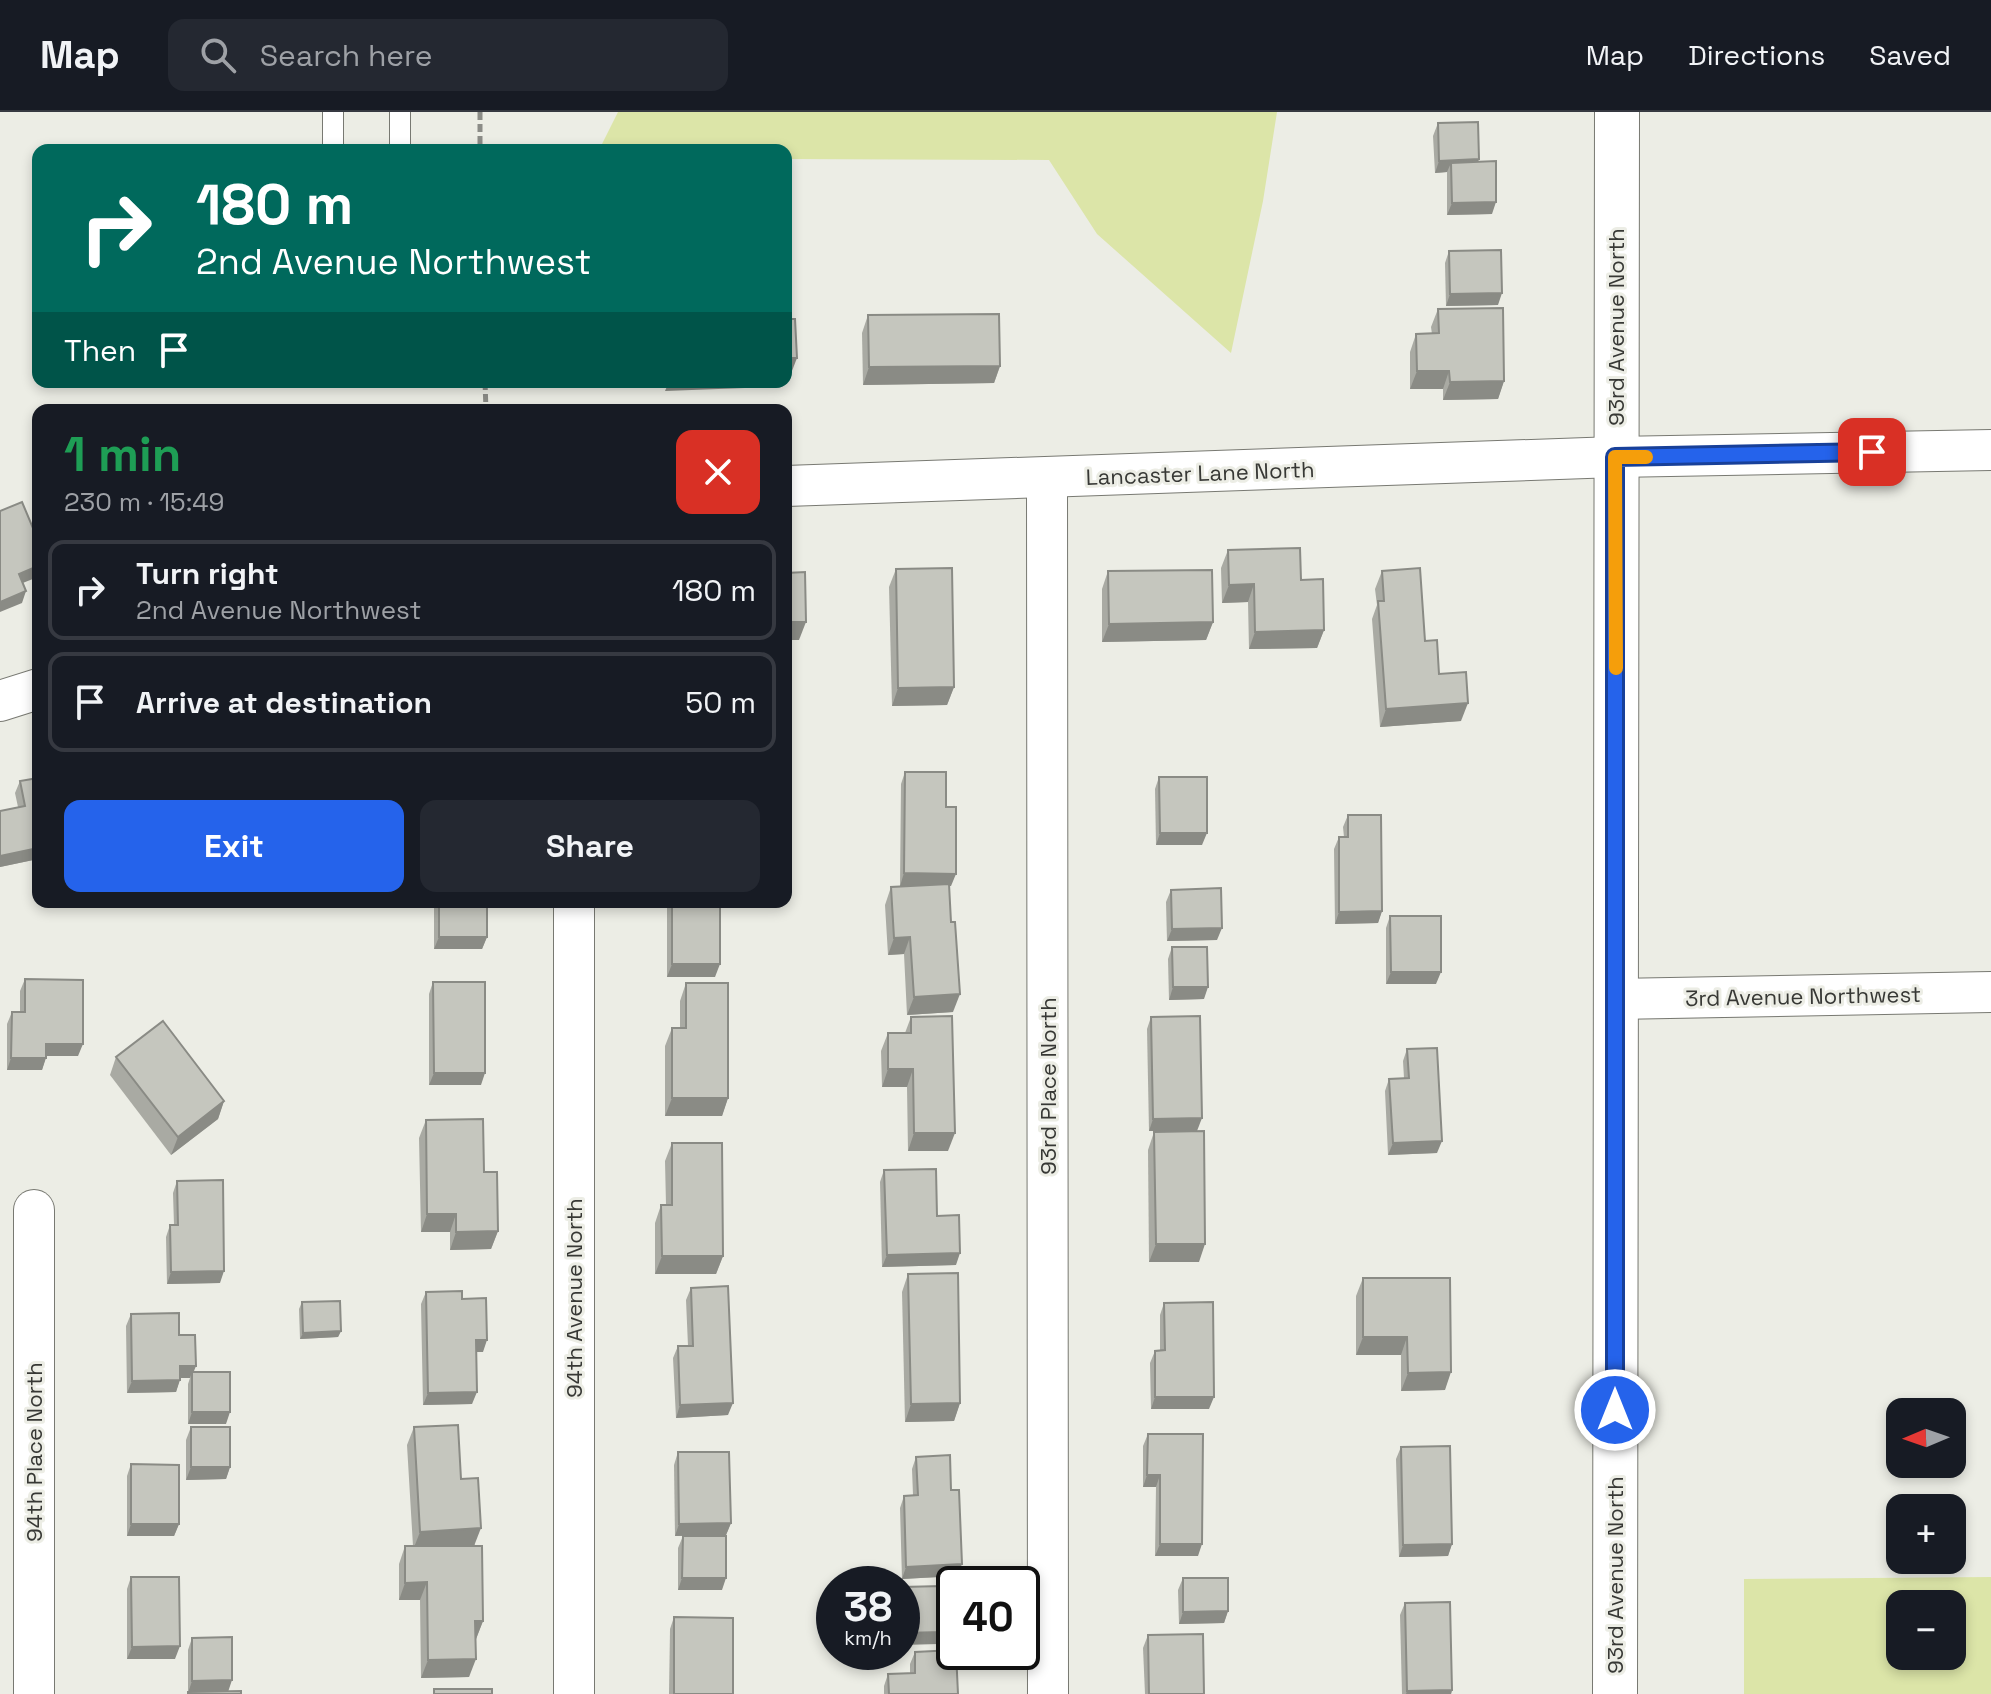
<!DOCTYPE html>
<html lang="en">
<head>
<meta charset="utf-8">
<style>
  body { margin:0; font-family:"Space Grotesk",sans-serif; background:#242831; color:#f1f3f6; height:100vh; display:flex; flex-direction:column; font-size:30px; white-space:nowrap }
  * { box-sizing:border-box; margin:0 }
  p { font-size:26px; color:#9ea1a6 }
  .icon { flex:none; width:44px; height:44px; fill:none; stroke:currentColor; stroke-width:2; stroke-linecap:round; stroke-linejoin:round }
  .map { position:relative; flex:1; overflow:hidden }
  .drawer { position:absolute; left:32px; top:292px; width:760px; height:504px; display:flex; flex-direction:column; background:#171b24; border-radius:16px; box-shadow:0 4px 12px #0003 }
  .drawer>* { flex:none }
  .top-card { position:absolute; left:32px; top:32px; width:760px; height:244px; border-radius:16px; box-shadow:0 4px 12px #0003; background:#00695c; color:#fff; overflow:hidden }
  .needle { width:52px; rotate:268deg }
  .controls { position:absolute; left:1886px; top:1286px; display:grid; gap:16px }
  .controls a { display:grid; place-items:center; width:80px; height:80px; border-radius:16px; background:#171b24; box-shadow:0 4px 12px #0003; font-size:40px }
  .speed { position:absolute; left:816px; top:1454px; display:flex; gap:16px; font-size:40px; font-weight:700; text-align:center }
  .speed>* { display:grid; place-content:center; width:104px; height:104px; border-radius:50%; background:#171b24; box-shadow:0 4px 12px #0003; line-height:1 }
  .speed small { font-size:20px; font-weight:400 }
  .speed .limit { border:4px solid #111; border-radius:12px; background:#fff; color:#111 }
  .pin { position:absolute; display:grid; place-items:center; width:68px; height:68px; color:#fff; margin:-34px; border-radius:16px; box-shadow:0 4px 12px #0006 }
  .me { position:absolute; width:88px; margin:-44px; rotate:0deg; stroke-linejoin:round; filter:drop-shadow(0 0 6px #0008) }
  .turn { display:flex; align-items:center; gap:28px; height:168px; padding:0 32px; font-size:36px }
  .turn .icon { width:104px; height:104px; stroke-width:2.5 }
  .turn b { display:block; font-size:56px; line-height:68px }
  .then { display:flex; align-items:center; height:76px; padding:0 32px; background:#0003; gap:16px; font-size:30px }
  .round { display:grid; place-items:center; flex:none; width:84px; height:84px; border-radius:16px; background:#242831 }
  .overview { display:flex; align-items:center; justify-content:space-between; height:136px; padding:0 32px }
  h1 { font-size:48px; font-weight:600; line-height:60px; color:#1e9e55 }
  .button { display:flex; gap:16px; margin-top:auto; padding:16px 32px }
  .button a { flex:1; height:92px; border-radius:16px; background:#2563eb; color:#fff; font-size:32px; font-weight:600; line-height:92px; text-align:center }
  .button a+a { background:#242831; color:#f1f3f6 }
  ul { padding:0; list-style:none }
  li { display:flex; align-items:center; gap:24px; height:100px; margin:0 16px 12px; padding:0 16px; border:4px solid #363941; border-radius:16px }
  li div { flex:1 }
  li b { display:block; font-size:30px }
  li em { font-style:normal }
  header { display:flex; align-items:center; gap:48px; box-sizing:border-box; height:112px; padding:0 40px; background:#171b24; border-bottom:2px solid #363941 }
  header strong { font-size:38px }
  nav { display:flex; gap:44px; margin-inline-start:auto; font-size:28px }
  .search { width:560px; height:72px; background:#242831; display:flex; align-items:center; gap:20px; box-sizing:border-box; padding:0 28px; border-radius:16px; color:#9ea1a6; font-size:30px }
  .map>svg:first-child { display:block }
  .green { fill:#dce5a8; fill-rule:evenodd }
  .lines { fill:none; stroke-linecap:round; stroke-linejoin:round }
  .service-casing { stroke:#787972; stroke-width:22 }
  .minor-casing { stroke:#787972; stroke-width:42 }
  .tertiary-casing { stroke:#787972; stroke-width:46 }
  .path { stroke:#8b8c87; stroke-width:5; stroke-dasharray:8 4; stroke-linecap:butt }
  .service { stroke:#fff; stroke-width:20 }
  .minor { stroke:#fff; stroke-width:40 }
  .tertiary { stroke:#fff; stroke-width:44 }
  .wall { fill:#a9aaa3 }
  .shaded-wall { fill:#8a8b85 }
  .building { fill:#c5c6be; stroke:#8a8b85; stroke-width:2 }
  .route-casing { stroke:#184099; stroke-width:20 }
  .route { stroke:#2563eb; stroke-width:14 }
  .slow { stroke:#f59e0b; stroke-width:14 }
  .labels { text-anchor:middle; stroke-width:6; stroke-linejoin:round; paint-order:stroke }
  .street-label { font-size:22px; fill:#373835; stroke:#ecede5 }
</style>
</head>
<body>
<header>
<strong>Map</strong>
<div class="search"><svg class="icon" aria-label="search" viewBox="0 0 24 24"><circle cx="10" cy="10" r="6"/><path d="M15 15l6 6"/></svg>Search here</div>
<nav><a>Map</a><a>Directions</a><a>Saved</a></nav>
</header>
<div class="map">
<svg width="1991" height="1582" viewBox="0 0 1991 1582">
  <rect width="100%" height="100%" fill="#ecede5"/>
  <g class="green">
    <path d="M618 0H1277L1263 89 1231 241 1097 122 1049 48 786 47V38H599Z"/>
    <path d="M1991 1465V1582H1744V1467ZM1900 1492H1952V1544H1900Z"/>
  </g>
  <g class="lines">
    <g class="service-casing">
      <g id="service">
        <path d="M333 0V38"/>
        <path d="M400 0V38"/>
      </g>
    </g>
    <g class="minor-casing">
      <g id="minor">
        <path d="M1047 366 1048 1582"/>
        <path d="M786 374 1615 345 1991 338"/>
        <path d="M0 589 38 577"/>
        <path d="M574 790V1582"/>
        <path d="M1615 887 1991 880"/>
        <path d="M34 1582V1098"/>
      </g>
    </g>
    <g class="tertiary-casing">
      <path id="tertiary" d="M1615 1582 1617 0"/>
    </g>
    <g class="path">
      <path d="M480 0V38"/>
      <path d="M485 270 486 298"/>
    </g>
    <use href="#service" class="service"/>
    <use href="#minor" class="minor"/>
    <use href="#tertiary" class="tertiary"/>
  </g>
  <g class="wall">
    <path d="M1438 11 1479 47 1478 50 1492 102 1447 103V60L1435 61 1433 24Z"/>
    <path d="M1449 139 1498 193 1446 194 1445 151Z"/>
    <path d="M1438 197 1504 269 1498 287 1443 288V277H1410V240L1416 222H1432L1431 215Z"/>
    <path d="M868 203 1000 254 994 271 863 273 862 221Z"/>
    <path d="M1228 438 1324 518 1317 536 1249 537 1248 490 1222 491 1221 456Z"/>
    <path d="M896 457 954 575 947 593 892 594 889 475Z"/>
    <path d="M1108 459 1213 510 1206 528 1102 530V477Z"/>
    <path d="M1382 459 1425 529 1461 609 1380 615 1372 507 1377 493 1375 477Z"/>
    <path d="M905 660 946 695 951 774H949L953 900 907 903 904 842 888 843 885 793 891 775 922 774H900L901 672Z"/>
    <path d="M1159 665 1202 733H1156L1155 677Z"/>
    <path d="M38 666V747L0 755V699L18 695 15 681 20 669Z"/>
    <path d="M1348 703 1382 799 1378 811 1335 812 1334 737 1339 725H1344L1343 715Z"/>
    <path d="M1171 778 1217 828 1167 829 1166 790Z"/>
    <path d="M434 790H487V825L482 837H434Z"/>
    <path d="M667 790H720L715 865H667Z"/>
    <path d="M1390 804 1436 872H1386V816Z"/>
    <path d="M1172 835 1204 887 1169 888 1168 847Z"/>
    <path d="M25 867 78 944H46L42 958H7V912L12 900H20V879Z"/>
    <path d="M433 870 481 973H429V882Z"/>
    <path d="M686 871 728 986 722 1004H665V934L672 916H680V889Z"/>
    <path d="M911 905 948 1039H908L907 975H882L881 939 888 921H905Z"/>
    <path d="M1151 905 1197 1019H1149L1147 917Z"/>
    <path d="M1407 937 1437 1041 1388 1043 1385 979 1389 967 1404 966 1403 949Z"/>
    <path d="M116 945 224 989 218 1007 171 1043 110 963Z"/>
    <path d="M426 1008 484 1060 498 1119 491 1137 450 1138V1120H421L419 1026Z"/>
    <path d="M1154 1020 1199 1150H1149L1148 1038Z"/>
    <path d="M672 1031 723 1144 716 1162H655V1111L661 1093H666L665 1049Z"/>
    <path d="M884 1058 937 1104 956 1153 882 1155 880 1070Z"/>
    <path d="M177 1069 220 1171 167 1172 166 1125 170 1113H174L173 1081Z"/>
    <path d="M908 1162 960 1291 954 1309 905 1310 902 1180Z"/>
    <path d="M1363 1166H1450L1445 1278 1401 1279V1243H1356V1184Z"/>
    <path d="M691 1176 728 1303 676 1306 673 1246 678 1234H688L686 1188Z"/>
    <path d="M426 1180 462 1187 483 1240H476L472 1292 423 1293 421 1192Z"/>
    <path d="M302 1190 341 1219 338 1225 300 1227 299 1197Z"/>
    <path d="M1164 1191 1209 1297H1151L1150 1251 1155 1239H1160V1203Z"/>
    <path d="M131 1202 179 1223 193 1260 226 1312H188V1272L190 1266H180L176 1280 127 1281 126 1214Z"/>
    <path d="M191 1315 230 1355 226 1367 186 1368V1328Z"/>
    <path d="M414 1315 461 1367 475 1434 483 1509 476 1527 469 1565 421 1566 420 1488H399V1452L405 1434H413L407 1333Z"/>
    <path d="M1148 1322 1198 1444H1155L1156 1375H1143V1334Z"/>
    <path d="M1401 1335 1452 1432 1448 1444 1399 1445 1396 1347Z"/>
    <path d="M678 1340 731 1411 726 1423 675 1424 674 1353Z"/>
    <path d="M916 1345 951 1378 957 1464 902 1467 900 1396 904 1384 913 1383 912 1357Z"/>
    <path d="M131 1352 179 1412 174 1424H127V1364Z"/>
    <path d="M683 1424 722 1478H678V1436Z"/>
    <path d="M131 1465 175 1547H127V1477Z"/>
    <path d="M1183 1466 1228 1499 1224 1511 1179 1512 1178 1478Z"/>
    <path d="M1405 1491 1452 1578 1451 1582H1402L1400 1503Z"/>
    <path d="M674 1505 733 1582H669L670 1517Z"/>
    <path d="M1148 1523 1204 1582H1145L1143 1536Z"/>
    <path d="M192 1526 228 1579 241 1582H187L188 1580V1538Z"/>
    <path d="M915 1540 958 1582H884V1574L888 1562 910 1561V1552Z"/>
  </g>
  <g class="shaded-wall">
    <path d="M1479 47 1474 59 1451 51 1447 60 1435 61 1439 49Z"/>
    <path d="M1496 90 1492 102 1447 103 1452 91Z"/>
    <path d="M1502 181 1498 193 1446 194 1450 182Z"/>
    <path d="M786 246H797L790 264H786Z"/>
    <path d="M1000 254 994 271 863 273 869 255Z"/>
    <path d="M1417 259H1449L1443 277H1410Z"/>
    <path d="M1504 269 1498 287 1443 288 1450 270Z"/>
    <path d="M669 270H747L745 276 665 279Z"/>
    <path d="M38 454V465L15 474 19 462Z"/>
    <path d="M1254 472 1248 490 1222 491 1229 473Z"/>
    <path d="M26 479 22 491 0 500V490Z"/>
    <path d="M786 510H806L799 528H786Z"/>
    <path d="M1213 510 1206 528 1102 530 1109 512Z"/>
    <path d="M1324 518 1317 536 1249 537 1255 520Z"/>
    <path d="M954 575 947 593 892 594 898 576Z"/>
    <path d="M1468 591 1461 609 1380 615 1386 597Z"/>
    <path d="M1160 721H1207L1202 733H1156Z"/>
    <path d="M38 736V747L0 755V744Z"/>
    <path d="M904 761 956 762 951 774H900Z"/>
    <path d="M1382 799 1378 811 1335 812 1339 800Z"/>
    <path d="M1222 816 1217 828 1167 829 1172 817Z"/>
    <path d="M439 825H487L482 837H434Z"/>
    <path d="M910 825 904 842 888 843 894 826Z"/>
    <path d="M672 852H720L715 865H667Z"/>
    <path d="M1391 860H1441L1436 872H1386Z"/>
    <path d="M1173 875H1208L1204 887 1169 888Z"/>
    <path d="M960 882 953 900 907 903 914 885Z"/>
    <path d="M46 932H83L78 944H42Z"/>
    <path d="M11 946H46L42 958H7Z"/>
    <path d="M888 957H913L907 975H882Z"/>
    <path d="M434 961H485L481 973H429Z"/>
    <path d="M672 986H728L722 1004H665Z"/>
    <path d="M224 989 218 1007 171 1043 178 1025Z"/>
    <path d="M1202 1006 1197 1019H1149L1153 1007Z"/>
    <path d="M914 1021H955L948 1039H908Z"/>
    <path d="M1442 1029 1437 1041 1388 1043 1393 1031Z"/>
    <path d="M427 1102H456L450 1120H421Z"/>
    <path d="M498 1119 491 1137 450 1138 456 1120Z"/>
    <path d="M1156 1132H1205L1199 1150H1149Z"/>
    <path d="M960 1141 956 1153 882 1155 887 1143Z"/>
    <path d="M662 1144H723L716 1162H655Z"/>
    <path d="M224 1159 220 1171 167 1172 171 1160Z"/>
    <path d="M341 1219 338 1225 300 1227 303 1221Z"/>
    <path d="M1363 1225H1407L1401 1243H1356Z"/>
    <path d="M476 1228H487L483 1240H472Z"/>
    <path d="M180 1254H196L192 1264V1260L190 1266H175Z"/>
    <path d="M1451 1260 1445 1278 1401 1279 1408 1261Z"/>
    <path d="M180 1268 176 1280 127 1281 132 1269Z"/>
    <path d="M477 1280 472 1292 423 1293 428 1281Z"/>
    <path d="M1155 1285H1214L1209 1297H1151Z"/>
    <path d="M733 1291 728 1303 676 1306 680 1293Z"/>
    <path d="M960 1291 954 1309 905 1310 911 1292Z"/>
    <path d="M192 1300H230L226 1312H188Z"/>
    <path d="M191 1355H230L226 1367 186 1368Z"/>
    <path d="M1147 1363H1160L1156 1375H1143Z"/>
    <path d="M731 1411 726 1423 675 1424 679 1412Z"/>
    <path d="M131 1412H179L174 1424H127Z"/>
    <path d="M481 1416 474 1434 413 1438 420 1420Z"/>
    <path d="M1160 1432H1202L1198 1444H1155Z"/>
    <path d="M1452 1432 1448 1444 1399 1445 1403 1433Z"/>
    <path d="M962 1452 957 1464 902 1467 906 1455Z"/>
    <path d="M682 1466H726L722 1478H678Z"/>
    <path d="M427 1470 420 1488H399L405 1471Z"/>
    <path d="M1228 1499 1224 1511 1179 1512 1183 1500Z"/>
    <path d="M475 1509H483L476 1527H469Z"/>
    <path d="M943 1520 939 1532 902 1533V1521Z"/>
    <path d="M180 1534 175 1547H127L132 1535Z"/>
    <path d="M476 1547 469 1565 421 1566 428 1548Z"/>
    <path d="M232 1568 228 1580 188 1581 192 1569Z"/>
    <path d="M1452 1578 1451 1582H1406L1407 1579Z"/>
  </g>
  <g class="building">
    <path d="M1478 10 1479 47 1439 49 1438 11Z"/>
    <path d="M1496 49V90L1452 91 1451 51Z"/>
    <path d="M1501 138 1502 181 1450 182 1449 139Z"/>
    <path d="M1503 196 1504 269 1450 270 1449 259H1417L1416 222 1439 221 1438 197Z"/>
    <path d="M999 202 1000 254 869 255 868 203Z"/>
    <path d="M786 207H795L797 246H786Z"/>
    <path d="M22 390 38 428V454L19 462 26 479 0 490V399Z"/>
    <path d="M1300 436 1301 468 1323 467 1324 518 1255 520 1254 472 1229 473 1228 438Z"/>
    <path d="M952 456 954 575 898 576 896 457Z"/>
    <path d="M1420 456 1425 529 1437 528 1439 562 1466 560 1468 591 1386 597 1378 489H1384L1382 459Z"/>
    <path d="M1212 458 1213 510 1109 512 1108 459Z"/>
    <path d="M805 460 806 510H786V461Z"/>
    <path d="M905 660H946V695H956V762L904 761Z"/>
    <path d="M1159 665H1207V721H1160Z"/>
    <path d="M38 666V736L0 744V699L25 694 20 669Z"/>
    <path d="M1348 703H1381L1382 799 1339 800V725H1348Z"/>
    <path d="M949 772 951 810H955L960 882 914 885 910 825 894 826 891 775Z"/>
    <path d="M1221 776 1222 816 1172 817 1171 778Z"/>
    <rect x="439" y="790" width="48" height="35"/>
    <rect x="672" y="790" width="48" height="62"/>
    <path d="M1390 804H1441V860H1391Z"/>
    <path d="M1172 835H1207L1208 875H1173Z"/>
    <path d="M25 867 83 868V932H46V946H11L12 900H25Z"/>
    <path d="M433 870H485V961H434Z"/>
    <path d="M686 871H728V986H672V916H686Z"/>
    <path d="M952 904 955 1021H914L913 957H888V921H911V905Z"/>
    <path d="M1200 904 1202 1006 1153 1007 1151 905Z"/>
    <path d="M163 909 224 989 178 1025 116 945Z"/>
    <path d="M1437 936 1442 1029 1393 1031 1389 967 1409 966 1407 937Z"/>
    <path d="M483 1007 484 1060H497L498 1119 456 1120V1102H427L426 1008Z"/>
    <path d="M1204 1019 1205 1132H1156L1154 1020Z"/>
    <path d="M672 1031H722L723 1144H662L661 1093H672Z"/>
    <path d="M936 1057 937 1104 959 1103 960 1141 887 1143 884 1058Z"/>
    <path d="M223 1068 224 1159 171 1160 170 1113H178L177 1069Z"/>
    <path d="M958 1161 960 1291 911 1292 908 1162Z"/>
    <path d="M1363 1166H1450L1451 1260 1408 1261 1407 1225H1363Z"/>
    <path d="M728 1174 733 1291 680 1293 678 1234H693L691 1176Z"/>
    <path d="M462 1179V1187L486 1186 487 1228H476L477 1280 428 1281 426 1180Z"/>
    <path d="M340 1189 341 1219 303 1221 302 1190Z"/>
    <path d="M1213 1190 1214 1285H1155V1239L1165 1238 1164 1191Z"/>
    <path d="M179 1201V1223H195L196 1254H180V1268L132 1269 131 1202Z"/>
    <rect x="192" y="1260" width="38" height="40"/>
    <path d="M458 1313 461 1367 478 1366 481 1416 420 1420 414 1315Z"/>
    <rect x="191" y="1315" width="39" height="40"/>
    <path d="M1148 1322H1203L1202 1432H1160V1363H1147Z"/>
    <path d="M1450 1334 1452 1432 1403 1433 1401 1335Z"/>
    <path d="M678 1340H729L731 1411 679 1412Z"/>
    <path d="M950 1343 951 1378H959L962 1452 906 1455 904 1384 918 1383 916 1345Z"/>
    <path d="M131 1352 179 1353V1412H131Z"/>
    <path d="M683 1424H726V1466H682Z"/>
    <path d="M405 1434H482L483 1509H475L476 1547 428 1548 427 1470 405 1471Z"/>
    <path d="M131 1465H179L180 1534 132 1535Z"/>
    <path d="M1183 1466H1228V1499L1183 1500Z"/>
    <path d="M942 1474 943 1520 902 1521V1475Z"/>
    <path d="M1450 1490 1452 1578 1407 1579 1405 1491Z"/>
    <path d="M674 1505 733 1506V1582H674Z"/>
    <path d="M1203 1522 1204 1582H1149L1148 1523Z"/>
    <path d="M232 1525V1568L192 1569V1526Z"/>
    <path d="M954 1538V1540H956L958 1582H889L888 1562 915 1561V1540Z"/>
    <rect x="434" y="1577" width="58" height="5"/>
    <path d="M241 1579V1582H188V1580Z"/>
  </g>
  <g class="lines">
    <g class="route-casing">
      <path id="route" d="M1615 1298V345L1872 340"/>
    </g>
    <use href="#route" class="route"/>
    <path class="slow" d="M1616 556 1615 345H1646"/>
  </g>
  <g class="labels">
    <g class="street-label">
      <text transform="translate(1616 215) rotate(-90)" y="8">93rd Avenue North</text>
      <text transform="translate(1200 361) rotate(-2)" y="8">Lancaster Lane North</text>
      <text transform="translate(1803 884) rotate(-1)" y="8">3rd Avenue Northwest</text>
      <text transform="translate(1048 974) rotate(-90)" y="8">93rd Place North</text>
      <text transform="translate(574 1186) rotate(-90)" y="8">94th Avenue North</text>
      <text transform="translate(34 1340) rotate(-90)" y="8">94th Place North</text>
      <text transform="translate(1615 1463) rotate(-90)" y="8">93rd Avenue North</text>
    </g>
  </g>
</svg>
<div class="controls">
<a><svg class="needle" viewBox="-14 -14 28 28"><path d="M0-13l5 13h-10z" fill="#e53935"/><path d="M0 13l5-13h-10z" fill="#9ea1a6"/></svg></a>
<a>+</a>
<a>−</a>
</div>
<div class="speed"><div>38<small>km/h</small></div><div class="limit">40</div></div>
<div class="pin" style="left:1872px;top:340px;background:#d93025"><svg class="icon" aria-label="arrive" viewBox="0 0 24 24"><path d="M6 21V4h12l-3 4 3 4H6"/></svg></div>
<svg class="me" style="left:1615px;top:1298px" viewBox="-20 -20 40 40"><circle r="17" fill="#2563eb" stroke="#fff" stroke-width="3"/><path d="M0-11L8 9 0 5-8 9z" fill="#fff"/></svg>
<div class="top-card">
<div class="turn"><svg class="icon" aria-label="right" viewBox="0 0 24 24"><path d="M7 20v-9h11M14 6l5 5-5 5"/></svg><div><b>180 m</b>2nd Avenue Northwest</div></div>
<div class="then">Then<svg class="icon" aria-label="arrive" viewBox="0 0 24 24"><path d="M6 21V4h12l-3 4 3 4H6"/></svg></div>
</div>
<section class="drawer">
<div class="overview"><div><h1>1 min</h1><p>230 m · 15:49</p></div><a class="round" style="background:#d93025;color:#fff"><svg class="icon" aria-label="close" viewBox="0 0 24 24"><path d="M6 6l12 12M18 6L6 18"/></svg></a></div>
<ul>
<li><svg class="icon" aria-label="right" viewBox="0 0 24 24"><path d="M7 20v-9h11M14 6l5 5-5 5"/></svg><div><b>Turn right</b><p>2nd Avenue Northwest</p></div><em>180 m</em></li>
<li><svg class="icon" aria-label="arrive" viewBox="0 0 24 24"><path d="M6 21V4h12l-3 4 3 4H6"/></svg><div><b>Arrive at destination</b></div><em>50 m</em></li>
</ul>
<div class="button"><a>Exit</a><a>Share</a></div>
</section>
</div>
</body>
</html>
